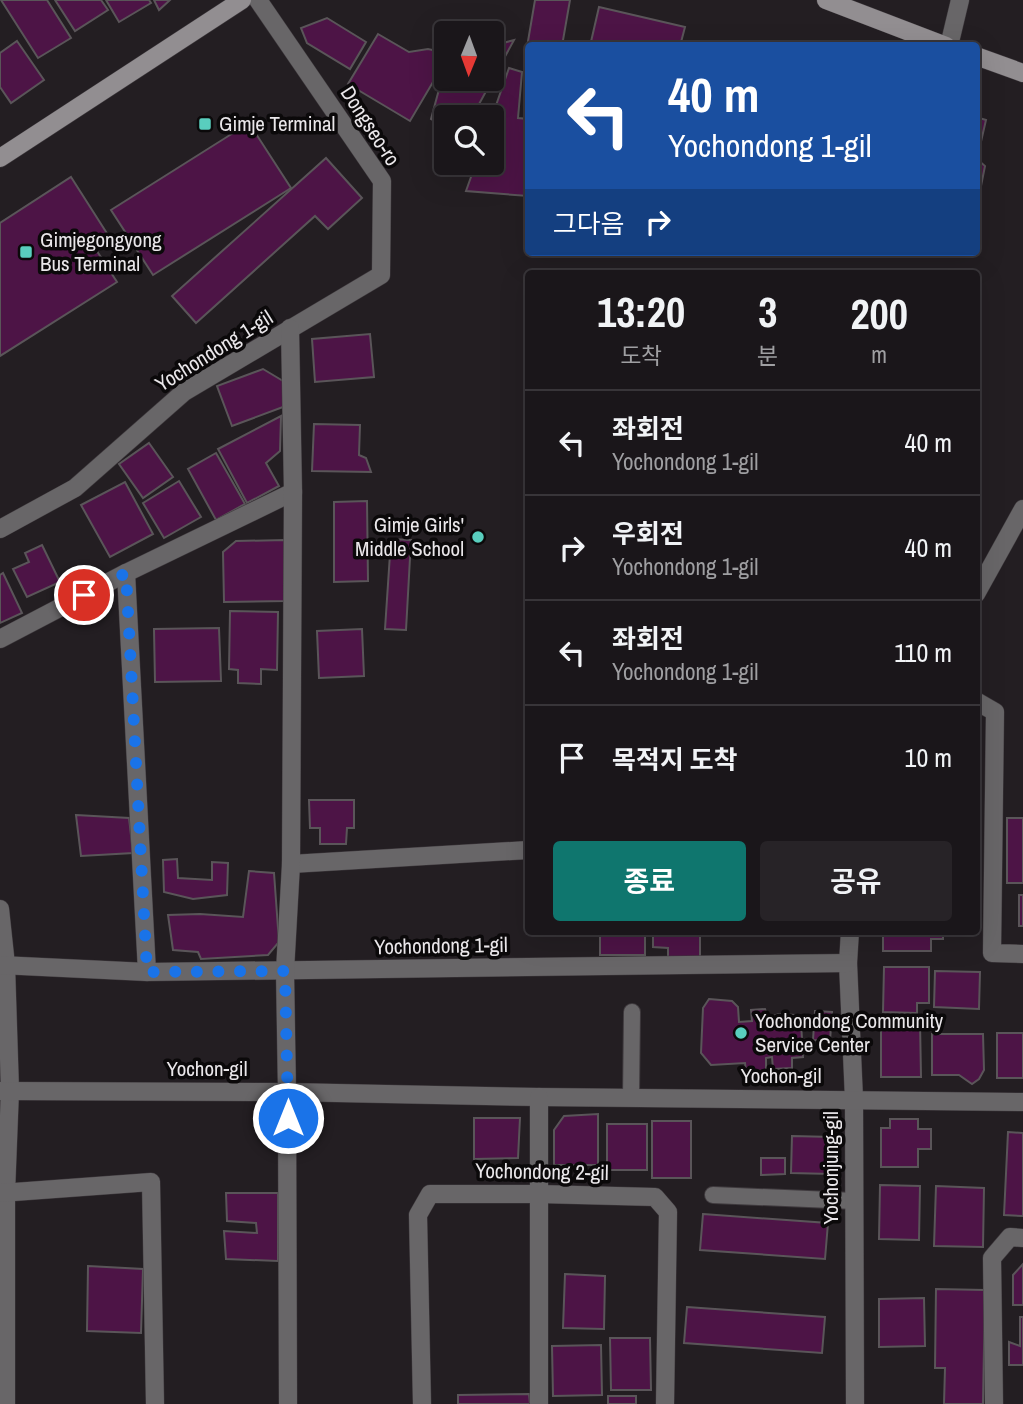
<!DOCTYPE html>
<html lang="ko">
<head>
<meta charset="utf-8">
<style>
  body { margin:0; font-family:"Archivo Narrow","Noto Sans KR",sans-serif; background:#272327; color:#f1f3f6; height:100vh; display:flex; flex-direction:column; font-size:26px; white-space:nowrap }
  * { box-sizing:border-box; margin:0 }
  p { font-size:23px; color:#9f9fa2 }
  .icon { flex:none; width:38px; height:38px; fill:none; stroke:currentColor; stroke-width:2; stroke-linecap:round; stroke-linejoin:round }
  .map { position:relative; flex:1; overflow:hidden }
  .panel { position:absolute; left:525px; top:270px; width:455px; height:665px; display:flex; flex-direction:column; background:#1a161a; border-radius:7px; box-shadow:0 7px 28px #0002,0 0 0 2px #383539 }
  .panel>* { flex:none }
  .hud { position:absolute; left:525px; top:42px; width:455px; height:214px; border-radius:7px; box-shadow:0 7px 28px #0002,0 0 0 2px #383539; background:#1a4fa0; color:#fff; overflow:hidden }
  .needle { width:46px; rotate:181deg }
  .tools { position:absolute; left:434px; top:21px; display:grid; gap:14px }
  .tools a { display:grid; place-items:center; width:70px; height:70px; border-radius:7px; background:#1a161a; box-shadow:0 7px 28px #0002,0 0 0 2px #383539; font-size:35px }
  .pin { position:absolute; display:grid; place-items:center; width:60px; height:60px; color:#fff; margin:-30px; border:4px solid #fff; border-radius:50%; box-shadow:0 2px 7px #0007 }
  .me { position:absolute; width:77px; margin:-38px; rotate:0deg; stroke-linejoin:round; filter:drop-shadow(0 0 5px #0008) }
  .turn { display:flex; align-items:center; gap:24px; height:147px; padding:0 28px; font-size:32px }
  .turn .icon { width:91px; height:91px; stroke-width:2.5 }
  .turn b { display:block; font-size:49px; line-height:60px }
  .then { display:flex; align-items:center; height:66px; padding:0 28px; background:#0003; gap:14px; font-size:26px }
  .eta { display:flex; justify-content:space-evenly; align-items:center; height:119px; text-align:center }
  .eta b { font-size:42px; font-weight:700; line-height:49px }
  .primary-button { display:flex; gap:14px; margin-top:auto; padding:14px 28px }
  .primary-button a { flex:1; height:80px; border-radius:7px; background:#0f766e; color:#fff; font-size:28px; font-weight:700; line-height:80px; text-align:center }
  .primary-button a+a { background:#272327; color:#f1f3f6 }
  ul { padding:0; list-style:none }
  li { display:flex; align-items:center; gap:21px; height:105px; padding:0 28px; border-top:2px solid #383539 }
  li div { flex:1 }
  li b { display:block; font-size:26px }
  li em { font-style:normal }
  .map>svg:first-child { display:block }
  .building { fill:#4d1446; stroke:#5a5559; stroke-width:2 }
  .lines { fill:none; stroke-linecap:round; stroke-linejoin:round }
  .lane-casing { stroke:#3f3a3e; stroke-width:18 }
  .street-casing { stroke:#3f3a3e; stroke-width:19 }
  .secondary-casing { stroke:#3f3a3e; stroke-width:19 }
  .lane { stroke:#686668; stroke-width:16 }
  .street { stroke:#686668; stroke-width:18 }
  .secondary { stroke:#928e91; stroke-width:18 }
  .route { stroke:#1a73e8; stroke-width:12; stroke-dasharray:0 21.6 }
  .poi-dot { fill:#59cebe; stroke:#0b090a; stroke-width:2.5 }
  .labels { text-anchor:middle; stroke-width:7; stroke-linejoin:round; paint-order:stroke }
  .poi-label { font-size:21px; fill:#eae7ea; stroke:#0b090a; text-anchor:start }
  .street-label { font-size:21px; fill:#eae7ea; stroke:#0b090a }
</style>
</head>
<body>
<div class="map">
<svg width="1023" height="1404" viewBox="0 0 1023 1404">
  <rect width="100%" height="100%" fill="#231e22"/>
  <g class="building">
    <path d="M1 0H47L71 38 38 58Z"/>
    <path d="M55 0H101L108 10 75 31Z"/>
    <path d="M106 0H149L151 3 119 22Z"/>
    <path d="M154 0H170L159 10Z"/>
    <path d="M535 0H570L562 46H528L527 47Z"/>
    <path d="M599 7 685 27 680 46H590Z"/>
    <path d="M327 18 366 42 350 69 307 43 301 28Z"/>
    <path d="M378 34 409 52 428 49 446 53V60L410 121 348 84Z"/>
    <path d="M514 40 472 117H446V127L431 119 441 82 461 88 463 79H492V46Z"/>
    <path d="M17 41 44 80 11 103 0 87V53Z"/>
    <path d="M509 68 522 72 518 118 528 119V196L466 191 476 163H492V117Z"/>
    <path d="M976 117 986 120 977 159 985 166 979 196 976 195Z"/>
    <path d="M249 123 291 188 153 275 111 210Z"/>
    <path d="M326 158 362 198 328 229 315 216 196 323 172 296Z"/>
    <path d="M71 177 108 235 93 245 117 282 0 356V223Z"/>
    <path d="M370 334 374 377 315 382 312 339Z"/>
    <path d="M263 369 283 381V407L232 426 217 386Z"/>
    <path d="M281 416 280 451 266 463 279 486 247 503 218 449Z"/>
    <path d="M314 424 360 425 359 455 366 458 371 472 312 471Z"/>
    <path d="M149 443 173 477 143 498 119 464Z"/>
    <path d="M216 453 245 504 216 520 188 469Z"/>
    <path d="M179 481 201 517 164 538 143 503Z"/>
    <path d="M125 482 153 534 110 557 81 505Z"/>
    <path d="M367 501 368 581 334 582V502Z"/>
    <path d="M391 539 411 540 406 630 385 629Z"/>
    <path d="M285 540 286 601 224 602 223 552 236 541Z"/>
    <path d="M42 545 60 582 27 597 13 569 29 562 25 553Z"/>
    <path d="M3 573 22 613 0 623V575Z"/>
    <path d="M230 611 278 612 277 670 261 669V684L238 683V670L229 669Z"/>
    <path d="M219 628 221 681 155 682 154 629Z"/>
    <path d="M362 629 364 676 319 678 317 631Z"/>
    <path d="M309 800H354V828H347L346 844H320V828H310Z"/>
    <path d="M76 815 129 818 133 853 81 856Z"/>
    <rect x="1007" y="818" width="16" height="65"/>
    <rect x="976" y="856" width="4" height="36"/>
    <path d="M177 859 178 878 212 880V862L228 863 227 895 193 899 164 892 163 860Z"/>
    <path d="M249 871 274 873 279 942 268 955 201 959 198 952 173 950 168 915 200 914 243 917Z"/>
    <rect x="1019" y="895" width="4" height="31"/>
    <path d="M583 931H645V955H600V932Z"/>
    <path d="M653 931H700V957H668V948L653 947Z"/>
    <path d="M883 931H943V939H931V951H883Z"/>
    <path d="M884 967H929V1003H917V1013L883 1012Z"/>
    <path d="M935 971 980 972 979 1009 934 1007Z"/>
    <path d="M709 999 732 1001 738 1007 739 1022 752 1021 751 1010 765 1009 768 1018 779 1014 795 1015 801 1022 803 1057 792 1058V1068L773 1069 772 1057 766 1058V1071H746L745 1063 711 1065 701 1053 703 1008Z"/>
    <path d="M815 1011 832 1012 830 1041 813 1040Z"/>
    <path d="M881 1022H920L921 1077H881Z"/>
    <rect x="997" y="1033" width="26" height="45"/>
    <path d="M932 1034H983L984 1070 979 1079 972 1084 959 1075H932Z"/>
    <path d="M598 1114V1165H554V1130L564 1116Z"/>
    <path d="M474 1118H520L518 1158 474 1159Z"/>
    <path d="M890 1119H918V1129H931V1149H918V1167H881V1128H890Z"/>
    <rect x="652" y="1121" width="39" height="57"/>
    <rect x="607" y="1124" width="40" height="46"/>
    <path d="M1008 1132 1023 1133V1216L1004 1215Z"/>
    <path d="M792 1136 833 1137 832 1174 791 1173Z"/>
    <path d="M761 1158H785V1174L761 1175Z"/>
    <path d="M880 1185 920 1186 919 1240 879 1239Z"/>
    <path d="M936 1186 984 1188 983 1247 934 1246Z"/>
    <path d="M226 1193H278V1261L226 1259 224 1231 257 1233 256 1223 227 1221Z"/>
    <path d="M703 1214 828 1223 825 1259 700 1250Z"/>
    <path d="M1023 1264V1305H1013V1275Z"/>
    <path d="M88 1266 143 1269 141 1333 87 1331Z"/>
    <path d="M565 1274 605 1276 604 1329 563 1328Z"/>
    <path d="M936 1289 985 1290 983 1404H944L945 1368H935Z"/>
    <path d="M924 1298 925 1346 879 1347V1299Z"/>
    <path d="M687 1307 825 1317 822 1353 684 1343Z"/>
    <path d="M1020 1317H1023V1365H1009V1342L1020 1346Z"/>
    <path d="M610 1338H650L651 1390H611Z"/>
    <path d="M601 1345 602 1395 553 1396 552 1346Z"/>
    <path d="M529 1394 530 1404H458V1395Z"/>
    <rect x="608" y="1396" width="28" height="8"/>
  </g>
  <g class="lines">
    <g class="lane-casing">
      <g id="lane">
        <path d="M631 1098 632 1012"/>
        <path d="M713 1195 854 1201"/>
      </g>
    </g>
    <g class="street-casing">
      <g id="street">
        <path d="M949 46 960 0"/>
        <path d="M0 529 75 488 184 392 381 275 382 181 258 0"/>
        <path d="M126 573 147 972"/>
        <path d="M976 594 1023 509"/>
        <path d="M0 639 126 573 293 492"/>
        <path d="M976 701 995 712 992 953 1023 954"/>
        <path d="M291 864 528 850"/>
        <path d="M0 909 6 965 10 1090 6 1193V1404"/>
        <path d="M850 931 848 963 854 1099 855 1404"/>
        <path d="M0 965 147 972 848 963"/>
        <path d="M0 1091 287 1092 539 1097 1023 1102"/>
        <path d="M0 1193 151 1182 155 1404"/>
        <path d="M288 1404 287 1092 285 971 291 864 293 492 290 328"/>
        <path d="M422 1404 418 1215 430 1194H539L655 1197 668 1212 665 1404"/>
        <path d="M539 1404V1097"/>
        <path d="M994 1404 992 1258 1010 1237 1023 1238"/>
      </g>
    </g>
    <g class="secondary-casing">
      <g id="secondary">
        <path d="M826 0 946 46"/>
        <path d="M976 56 1023 73"/>
        <path d="M0 158 242 0"/>
      </g>
    </g>
    <use href="#lane" class="lane"/>
    <use href="#street" class="street"/>
    <use href="#secondary" class="secondary"/>
  </g>
  <g class="lines">
    <path class="route" d="M84 595 126 573 147 972 285 971 288 1118"/>
  </g>
  <g class="poi-dot">
    <rect x="198" y="117" width="14" height="14" rx="3.5"/>
    <rect x="19" y="245" width="14" height="14" rx="3.5"/>
    <circle cx="478" cy="537" r="7"/>
    <circle cx="741" cy="1033" r="7"/>
  </g>
  <g class="labels">
    <g class="poi-label">
      <text x="219" y="131">Gimje Terminal</text>
      <text x="40" y="247">Gimjegongyong<tspan x="40" dy="24">Bus Terminal</tspan></text>
      <text x="464" y="532" text-anchor="end">Gimje Girls'<tspan x="464" dy="24">Middle School</tspan></text>
      <text x="755" y="1028">Yochondong Community<tspan x="755" dy="24">Service Center</tspan></text>
    </g>
    <g class="street-label">
      <text transform="translate(370 126) rotate(57)" y="7">Dongseo-ro</text>
      <text transform="translate(214 351) rotate(-32)" y="7">Yochondong 1-gil</text>
      <text transform="translate(441 946) rotate(-1)" y="7">Yochondong 1-gil</text>
      <text x="207" y="1076">Yochon-gil</text>
      <text x="781" y="1083">Yochon-gil</text>
      <text transform="translate(831 1168) rotate(-90)" y="7">Yochonjung-gil</text>
      <text transform="translate(542 1172) rotate(1)" y="7">Yochondong 2-gil</text>
    </g>
  </g>
</svg>
<div class="tools">
<a><svg class="needle" viewBox="-14 -14 28 28"><path d="M0-13l5 13h-10z" fill="#e53935"/><path d="M0 13l5-13h-10z" fill="#9f9fa2"/></svg></a>
<a><svg class="icon" aria-label="search" viewBox="0 0 24 24"><circle cx="10" cy="10" r="6"/><path d="M15 15l6 6"/></svg></a>
</div>
<div class="pin" style="left:84px;top:595px;background:#d93025"><svg class="icon" aria-label="arrive" viewBox="0 0 24 24"><path d="M6 21V4h12l-3 4 3 4H6"/></svg></div>
<svg class="me" style="left:288px;top:1118px" viewBox="-20 -20 40 40"><circle r="17" fill="#1a73e8" stroke="#fff" stroke-width="3"/><path d="M0-11L8 9 0 5-8 9z" fill="#fff"/></svg>
<div class="hud">
<div class="turn"><svg class="icon" aria-label="left" viewBox="0 0 24 24"><path d="M17 20v-9H6M10 6l-5 5 5 5"/></svg><div><b>40 m</b>Yochondong 1-gil</div></div>
<div class="then">그다음<svg class="icon" aria-label="right" viewBox="0 0 24 24"><path d="M7 20v-9h11M14 6l5 5-5 5"/></svg></div>
</div>
<section class="panel">
<div class="eta">
<div><b>13:20</b><p>도착</p></div>
<div><b>3</b><p>분</p></div>
<div><b>200</b><p>m</p></div>
</div>
<ul>
<li><svg class="icon" aria-label="left" viewBox="0 0 24 24"><path d="M17 20v-9H6M10 6l-5 5 5 5"/></svg><div><b>좌회전</b><p>Yochondong 1-gil</p></div><em>40 m</em></li>
<li><svg class="icon" aria-label="right" viewBox="0 0 24 24"><path d="M7 20v-9h11M14 6l5 5-5 5"/></svg><div><b>우회전</b><p>Yochondong 1-gil</p></div><em>40 m</em></li>
<li><svg class="icon" aria-label="left" viewBox="0 0 24 24"><path d="M17 20v-9H6M10 6l-5 5 5 5"/></svg><div><b>좌회전</b><p>Yochondong 1-gil</p></div><em>110 m</em></li>
<li><svg class="icon" aria-label="arrive" viewBox="0 0 24 24"><path d="M6 21V4h12l-3 4 3 4H6"/></svg><div><b>목적지 도착</b></div><em>10 m</em></li>
</ul>
<div class="primary-button"><a>종료</a><a>공유</a></div>
</section>
</div>
</body>
</html>
